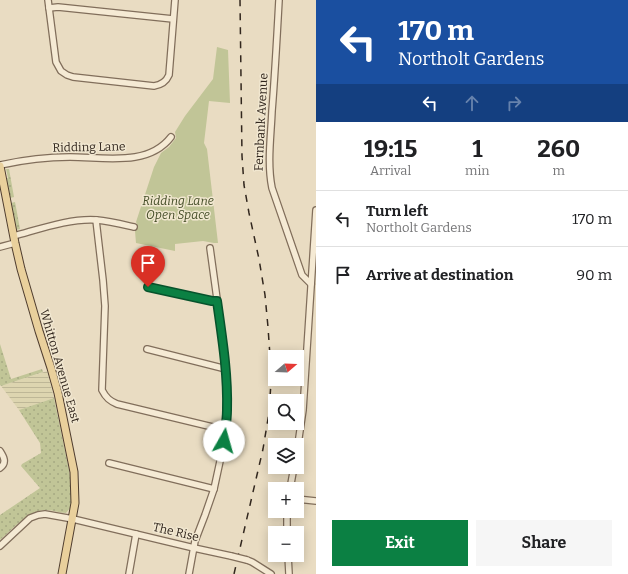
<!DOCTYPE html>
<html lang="en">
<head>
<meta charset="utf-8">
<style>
  body { margin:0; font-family:Bitter,serif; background:#f6f6f6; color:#202124; height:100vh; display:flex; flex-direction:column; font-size:15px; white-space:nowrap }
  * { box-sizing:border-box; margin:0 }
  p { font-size:13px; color:#757577 }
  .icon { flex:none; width:22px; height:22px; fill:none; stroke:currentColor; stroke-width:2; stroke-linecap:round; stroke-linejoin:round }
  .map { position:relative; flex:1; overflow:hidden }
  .drawer { display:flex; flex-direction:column; background:#fff; width:312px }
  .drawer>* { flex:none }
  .top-card { background:#1a4fa0; color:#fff; overflow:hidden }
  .needle { width:26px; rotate:71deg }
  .controls { position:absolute; left:268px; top:350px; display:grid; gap:8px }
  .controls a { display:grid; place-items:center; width:36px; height:36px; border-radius:0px; background:#fff; box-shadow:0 2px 10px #0003; font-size:20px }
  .pin { position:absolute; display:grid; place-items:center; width:34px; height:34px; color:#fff; margin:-41px -17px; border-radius:50% 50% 50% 0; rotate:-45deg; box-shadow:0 0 4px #0007 }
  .pin .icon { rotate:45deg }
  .me { position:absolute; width:44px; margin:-22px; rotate:7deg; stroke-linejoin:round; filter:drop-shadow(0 0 3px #0008) }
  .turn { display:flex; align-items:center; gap:14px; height:84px; padding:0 16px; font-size:18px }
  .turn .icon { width:52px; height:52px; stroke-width:2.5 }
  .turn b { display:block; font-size:28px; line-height:34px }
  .lanes { display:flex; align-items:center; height:38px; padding:0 16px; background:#0003; justify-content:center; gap:20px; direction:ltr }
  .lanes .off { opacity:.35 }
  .eta { display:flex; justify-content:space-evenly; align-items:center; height:68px; text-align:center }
  .eta b { font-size:24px; font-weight:700; line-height:28px }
  .primary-button { display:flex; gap:8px; margin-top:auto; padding:8px 16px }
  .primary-button a { flex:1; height:46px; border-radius:0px; background:#0b8043; color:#fff; font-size:16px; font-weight:700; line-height:46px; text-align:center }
  .primary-button a+a { background:#f6f6f6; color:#202124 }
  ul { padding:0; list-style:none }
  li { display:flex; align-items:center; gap:12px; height:56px; padding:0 16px; border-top:1px solid #e0e0e0 }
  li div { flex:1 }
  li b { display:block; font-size:15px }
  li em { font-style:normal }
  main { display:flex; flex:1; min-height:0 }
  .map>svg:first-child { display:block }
  .farmland { fill:url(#farmland-rules) }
  .grass { fill:url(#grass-dots) }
  .park { fill:#c1c597 }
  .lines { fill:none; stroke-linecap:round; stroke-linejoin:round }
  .minor-casing { stroke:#816e5b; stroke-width:8 }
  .major-casing { stroke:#4f3d2f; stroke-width:9 }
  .minor { stroke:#f5ead4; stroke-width:5.5 }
  .major { stroke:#e9d09c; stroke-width:7 }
  .rail { stroke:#32271e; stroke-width:1.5; stroke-dasharray:7 7; stroke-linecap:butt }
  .minor-bridge-casing { stroke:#816e5b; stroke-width:8; stroke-linecap:butt }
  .minor-bridge { stroke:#f5ead4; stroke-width:5.5 }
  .route-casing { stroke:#07532c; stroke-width:10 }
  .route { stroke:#0b8043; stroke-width:7 }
  .labels { text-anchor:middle; stroke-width:3; stroke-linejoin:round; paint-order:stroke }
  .street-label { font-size:12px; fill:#32271e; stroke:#f1e7d0 }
  .park-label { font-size:12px; font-style:italic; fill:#434c26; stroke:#f1e7d0 }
</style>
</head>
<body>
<main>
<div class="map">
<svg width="316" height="574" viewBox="0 0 316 574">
  <defs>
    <pattern id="farmland-rules" width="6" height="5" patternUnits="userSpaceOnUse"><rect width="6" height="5" fill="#ddd5b0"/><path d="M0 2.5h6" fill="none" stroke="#beb797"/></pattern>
    <pattern id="grass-dots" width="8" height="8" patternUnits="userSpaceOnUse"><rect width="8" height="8" fill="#c1c597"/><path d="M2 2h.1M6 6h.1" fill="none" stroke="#a6a982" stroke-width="1.8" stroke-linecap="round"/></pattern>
  </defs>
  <rect width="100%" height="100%" fill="#e9dcc2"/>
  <path class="farmland" d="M47 371 54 398 19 410 1 386Z"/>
  <g class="grass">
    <path d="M6 169H9L14 197 10 198 6 178H8Z"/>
    <path d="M15 202 20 229 16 230 11 203Z"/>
    <path d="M0 344 11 379 42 369 43 372 1 386 0 385Z"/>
    <path d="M54 398 69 470 72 491 71 507 66 513C59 513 53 510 47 510 28 510 13 529 0 540V515L40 488 21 466 22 464 41 453 40 443 19 410Z"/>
  </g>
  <path class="park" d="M217 47 228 50 230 103 209 101 204 143 207 149 218 243H214L203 241 175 244V251L136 243 135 231 137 224 136 222 154 167 161 153 169 147 176 138 175 132 185 116 213 79Z"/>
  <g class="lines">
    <g class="minor-casing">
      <g id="minor">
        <path d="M48 0 56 62 61 71 67 75 73 77 154 86C161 85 166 82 169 75L175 0"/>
        <path d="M279 0C277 37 275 74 272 111 271 136 267 163 272 188L302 275 311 284"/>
        <path d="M49 8 58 7 173 19"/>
        <path d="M0 165C23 160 47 157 70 157 104 157 148 167 171 137"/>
        <path d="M96 220 103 280 105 306 102 390C106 398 110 401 117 404L225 430"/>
        <path d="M14 236C40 229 70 218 97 220 109 221 121 224 134 227"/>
        <path d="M0 247 15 243"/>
        <path d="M148 287 212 301H217"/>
        <path d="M147 349 222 368 225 367"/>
        <path d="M0 451C4 457 7 463 0 468"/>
        <path d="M297 451 303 410 316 210"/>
        <path d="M109 463 214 489"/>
        <path d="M290 489 294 467"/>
        <path d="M297 499 316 501"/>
        <path d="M287 533V511"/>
        <path d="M0 546 30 518 38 515 45 514 73 519 194 548 231 556"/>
        <path d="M288 555 289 574"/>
        <path d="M247 560 252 562 271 574"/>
        <path d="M129 574 136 534"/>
        <path d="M189 574 195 541 205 515 214 489 222 452 227 410V384L222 335 210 248"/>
      </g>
    </g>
    <g class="major-casing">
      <path id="major" d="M0 166 15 243 21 269 39 331 51 368 58 393 74 472 75 503 62 574"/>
    </g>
    <use href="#minor" class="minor"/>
    <use href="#major" class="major"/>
    <path class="rail" d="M234 574 263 449 269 413 271 382 270 356 268 327 265 295 259 259 249 213 244 185 242 156 240 0"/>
    <g class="minor-bridge-casing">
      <path id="minor-bridge" d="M231 556 247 560"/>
    </g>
    <use href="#minor-bridge" class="minor-bridge"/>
  </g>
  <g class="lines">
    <g class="route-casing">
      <path id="route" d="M148 287 212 301H217C222 337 228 373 227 410 227 420 225 431 224 441"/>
    </g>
    <use href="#route" class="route"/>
  </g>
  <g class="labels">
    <g class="street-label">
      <text transform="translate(261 122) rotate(-87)" y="4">Fernbank Avenue</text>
      <text transform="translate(89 147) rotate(-1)" y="4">Ridding Lane</text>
      <text transform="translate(60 366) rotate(74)" y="4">Whitton Avenue East</text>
      <text transform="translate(176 532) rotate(13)" y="4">The Rise</text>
    </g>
    <g class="park-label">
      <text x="178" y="205">Ridding Lane<tspan x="178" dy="14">Open Space</tspan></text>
    </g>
  </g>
</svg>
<div class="controls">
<a><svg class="needle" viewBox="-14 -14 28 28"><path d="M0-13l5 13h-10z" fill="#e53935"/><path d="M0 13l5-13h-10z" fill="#757577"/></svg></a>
<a><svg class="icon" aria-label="search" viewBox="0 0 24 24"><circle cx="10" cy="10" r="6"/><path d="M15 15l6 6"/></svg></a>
<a><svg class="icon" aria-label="layers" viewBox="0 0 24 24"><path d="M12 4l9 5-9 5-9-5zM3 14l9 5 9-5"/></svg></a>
<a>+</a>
<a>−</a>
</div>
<div class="pin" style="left:148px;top:287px;background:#d93025"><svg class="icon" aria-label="arrive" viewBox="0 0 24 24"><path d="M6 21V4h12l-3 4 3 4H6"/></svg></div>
<svg class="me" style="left:224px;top:441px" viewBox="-20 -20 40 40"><circle r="19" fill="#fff"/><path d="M0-13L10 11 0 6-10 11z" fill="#0b8043"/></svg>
</div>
<section class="drawer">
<div class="top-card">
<div class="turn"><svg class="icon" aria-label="left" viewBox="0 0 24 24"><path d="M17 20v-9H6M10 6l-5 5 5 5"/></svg><div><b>170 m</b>Northolt Gardens</div></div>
<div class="lanes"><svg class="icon" aria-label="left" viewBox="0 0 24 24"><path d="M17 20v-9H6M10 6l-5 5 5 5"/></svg><svg class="icon off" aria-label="ahead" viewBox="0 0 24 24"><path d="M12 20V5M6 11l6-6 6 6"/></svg><svg class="icon off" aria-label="right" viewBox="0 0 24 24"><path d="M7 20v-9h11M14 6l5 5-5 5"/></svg></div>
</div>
<div class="eta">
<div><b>19:15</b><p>Arrival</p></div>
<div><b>1</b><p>min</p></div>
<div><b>260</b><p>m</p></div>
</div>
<ul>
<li><svg class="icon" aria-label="left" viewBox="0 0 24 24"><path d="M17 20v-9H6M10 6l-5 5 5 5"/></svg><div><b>Turn left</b><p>Northolt Gardens</p></div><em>170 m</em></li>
<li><svg class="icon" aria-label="arrive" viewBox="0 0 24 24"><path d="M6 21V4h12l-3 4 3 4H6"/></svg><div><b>Arrive at destination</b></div><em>90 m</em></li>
</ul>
<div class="primary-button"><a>Exit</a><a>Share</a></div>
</section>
</main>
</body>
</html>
